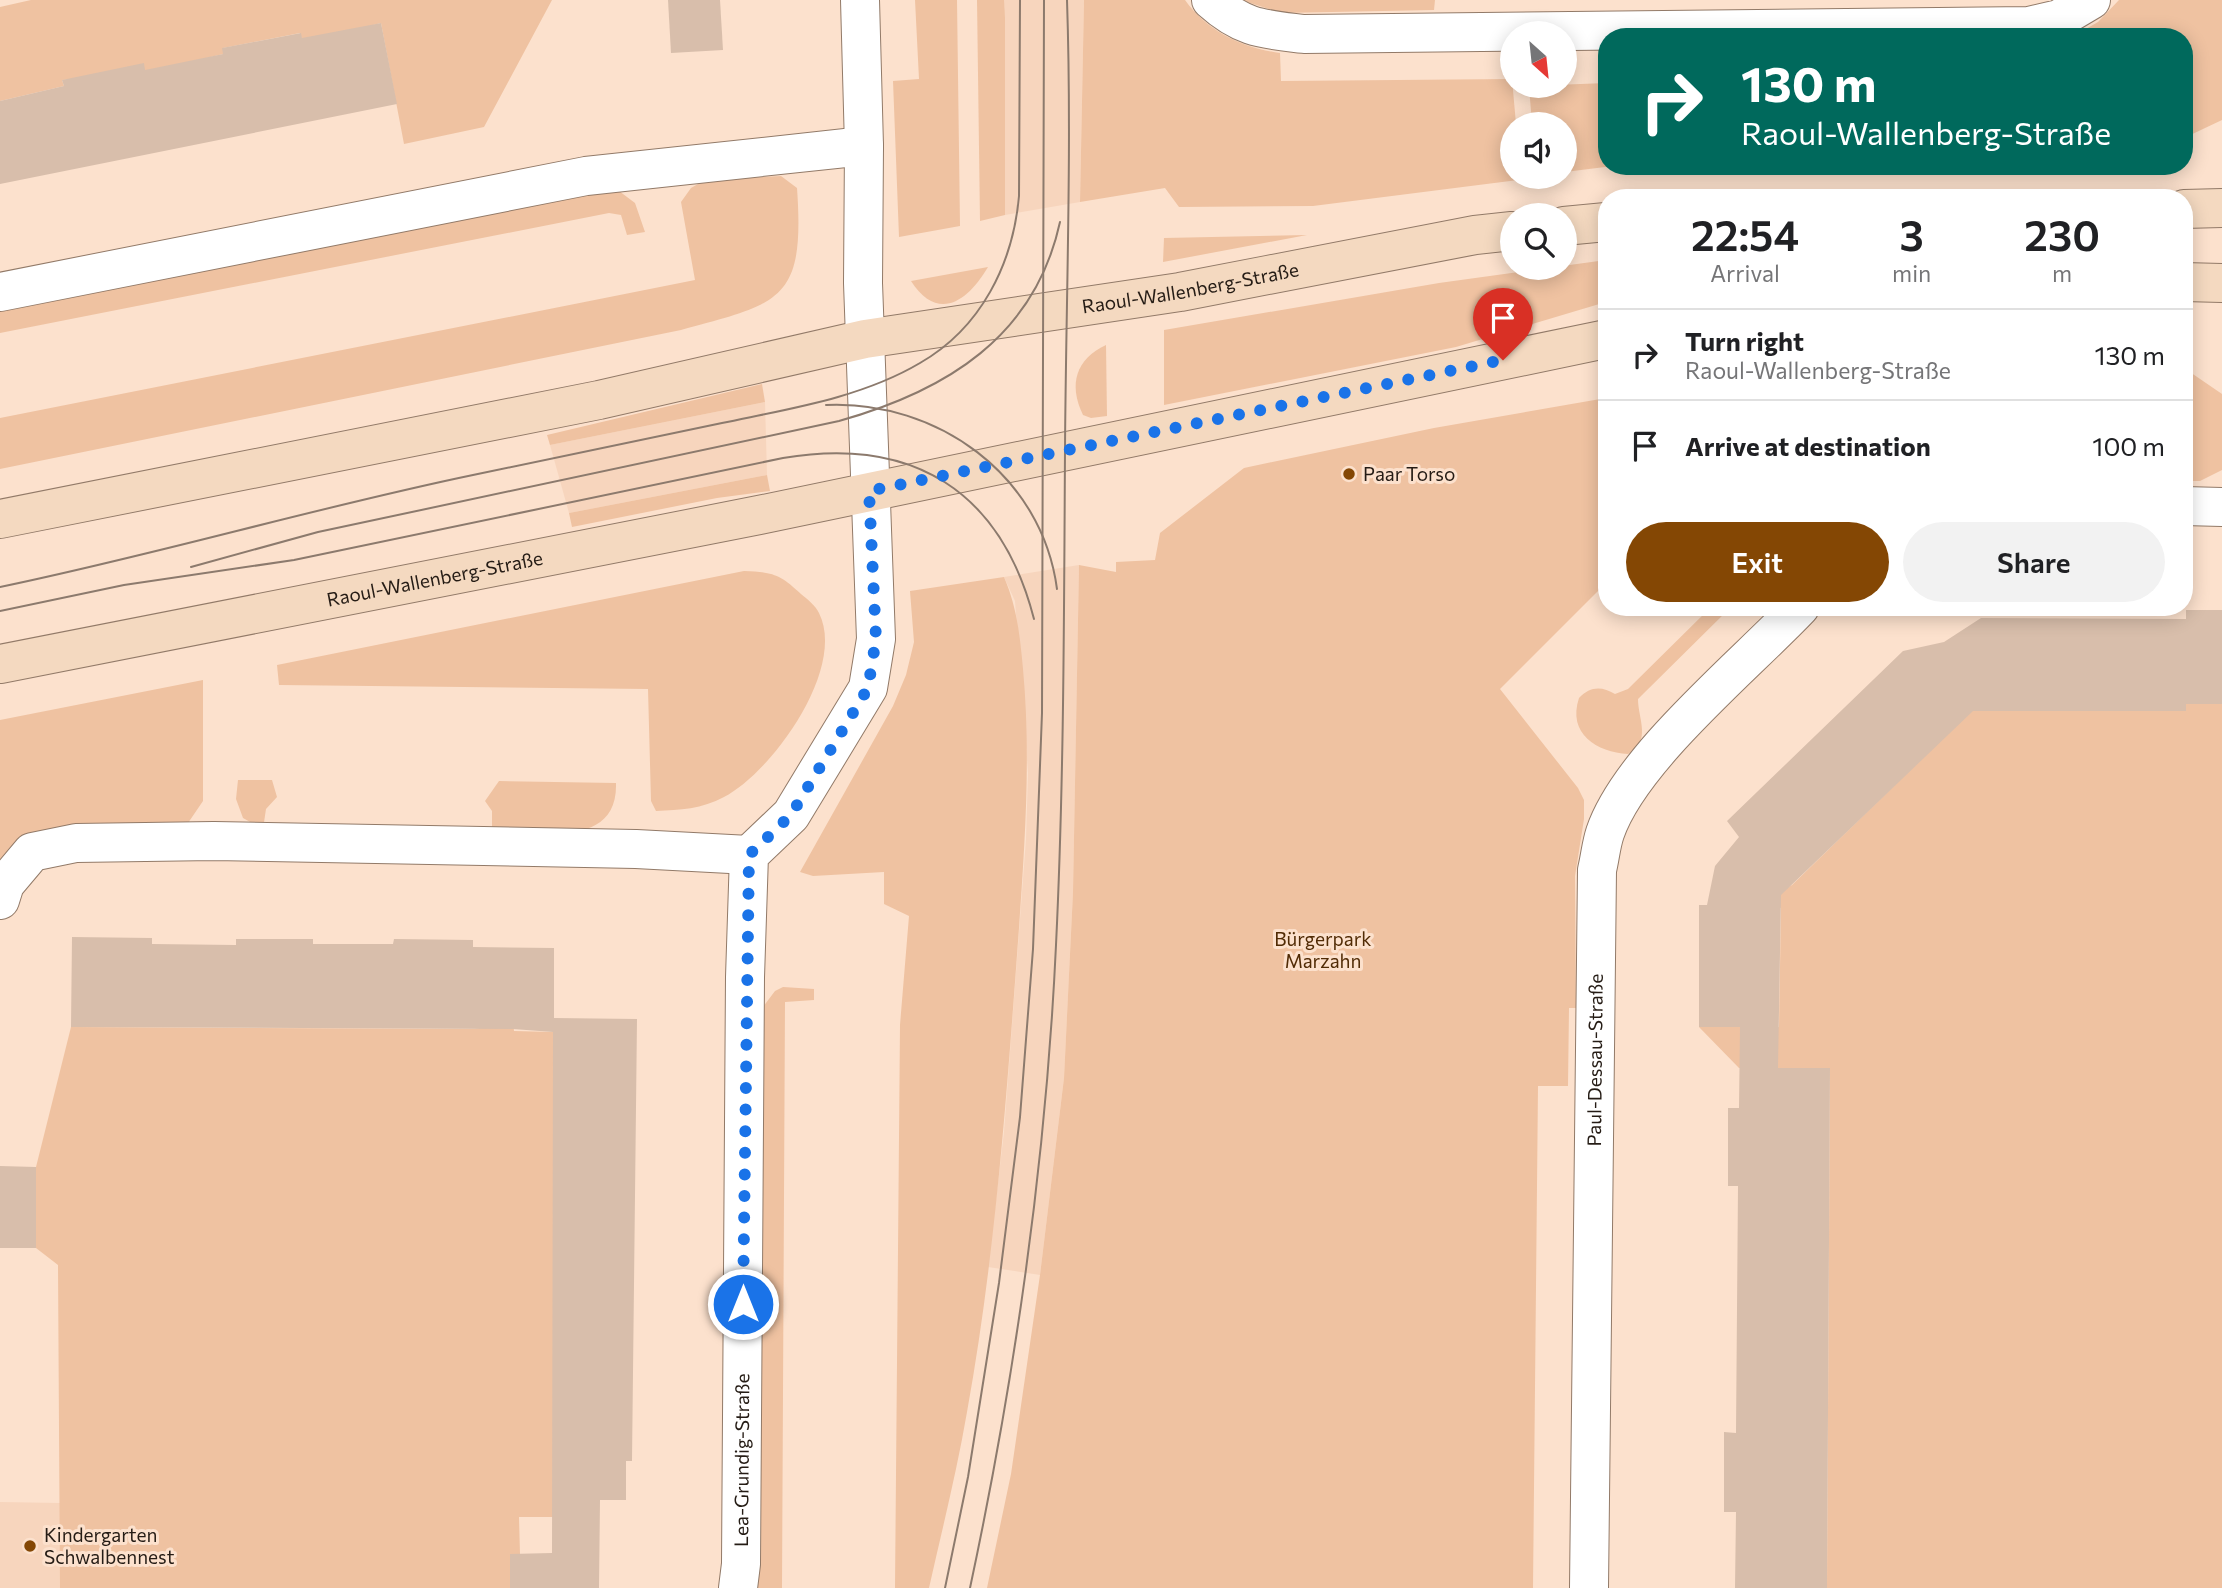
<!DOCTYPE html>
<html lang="en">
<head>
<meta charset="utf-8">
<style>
  body { margin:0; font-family:Commissioner,sans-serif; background:#f2f2f2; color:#202124; height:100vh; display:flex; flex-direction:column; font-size:26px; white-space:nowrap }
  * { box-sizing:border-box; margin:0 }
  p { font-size:23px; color:#757577 }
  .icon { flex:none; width:38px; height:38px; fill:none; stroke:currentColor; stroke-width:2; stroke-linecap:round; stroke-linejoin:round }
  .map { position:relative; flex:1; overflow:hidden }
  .details { position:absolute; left:1598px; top:189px; width:595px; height:427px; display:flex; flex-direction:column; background:#fff; border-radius:28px; box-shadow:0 4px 18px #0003 }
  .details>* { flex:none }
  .top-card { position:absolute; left:1598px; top:28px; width:595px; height:147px; border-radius:28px; box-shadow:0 4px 18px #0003; background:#00695c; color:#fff; overflow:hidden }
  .needle { width:46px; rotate:153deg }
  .tools { position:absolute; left:1500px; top:21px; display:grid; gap:14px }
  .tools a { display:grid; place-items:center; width:77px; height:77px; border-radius:50%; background:#fff; box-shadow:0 4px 18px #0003; font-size:35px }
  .pin { position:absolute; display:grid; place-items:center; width:60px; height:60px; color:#fff; margin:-72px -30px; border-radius:50% 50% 50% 0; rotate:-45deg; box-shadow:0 0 7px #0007 }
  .pin .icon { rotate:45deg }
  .me { position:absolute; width:77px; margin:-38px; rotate:0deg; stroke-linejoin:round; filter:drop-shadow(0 0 5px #0008) }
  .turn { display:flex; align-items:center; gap:24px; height:147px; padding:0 28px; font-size:32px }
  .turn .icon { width:91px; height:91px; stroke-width:2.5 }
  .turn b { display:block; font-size:49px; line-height:60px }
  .eta { display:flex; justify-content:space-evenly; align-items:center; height:119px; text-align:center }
  .eta b { font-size:42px; font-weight:600; line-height:49px }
  .primary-button { display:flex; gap:14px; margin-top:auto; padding:14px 28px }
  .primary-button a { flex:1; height:80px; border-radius:42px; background:#844704; color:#fff; font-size:28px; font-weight:600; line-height:80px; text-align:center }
  .primary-button a+a { background:#f2f2f2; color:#202124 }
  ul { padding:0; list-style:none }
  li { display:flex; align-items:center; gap:21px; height:91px; padding:0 28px; border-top:2px solid #e0e0e0 }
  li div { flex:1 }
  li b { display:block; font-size:26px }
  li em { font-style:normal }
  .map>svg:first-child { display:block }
  .built { fill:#f7d5bd }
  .green { fill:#efc2a1 }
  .building { fill:#d8beab }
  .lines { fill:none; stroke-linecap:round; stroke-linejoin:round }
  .street-casing { stroke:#927a68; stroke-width:40 }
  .secondary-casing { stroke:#927a68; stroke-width:40 }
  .street { stroke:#fff; stroke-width:38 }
  .secondary { stroke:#f4d9c0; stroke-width:38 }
  .tram { stroke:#8c7a6d; stroke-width:2 }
  .route { stroke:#1a73e8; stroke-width:12; stroke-dasharray:0 21.6 }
  .poi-dot { fill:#844704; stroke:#fce1cd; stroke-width:2.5 }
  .labels { text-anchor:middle; stroke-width:6; stroke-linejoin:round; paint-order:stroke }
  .street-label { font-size:19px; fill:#251c15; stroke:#fce1cd }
  .poi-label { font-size:19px; fill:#251c15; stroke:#fce1cd; text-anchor:start }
  .park-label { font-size:19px; fill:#512b05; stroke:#fce1cd }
</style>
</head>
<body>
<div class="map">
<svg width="2222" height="1588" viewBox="0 0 2222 1588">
  <rect width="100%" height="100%" fill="#fce1cd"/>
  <g class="built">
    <path d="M1004 0H1084L1080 202 1005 215Z"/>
    <path d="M765 402 767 475 569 513 550 445Z"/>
    <path d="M1079 565 1073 892 1064 1078 1040 1275 988 1267 1004 1132 1026 839 1028 773 1015 601 1004 577Z"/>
    <path d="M0 1502 60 1503V1588H0Z"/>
  </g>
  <g class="green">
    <path d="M31 0H552L484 127 404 144 381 23 303 42 300 33 223 48V54L145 73 62 80 64 86 0 101V7Z"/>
    <path d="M915 0H957L960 226 899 237 893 81 919 79Z"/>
    <path d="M977 0H1004L1005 18V215L980 221Z"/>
    <path d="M1084 0H1185C1208 32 1243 48 1280 53L1281 81 1512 79 1516 124H1512V177H1518V180L1313 206 1179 207 1165 188 1080 202Z"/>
    <path d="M1241 0H1435L1434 10 1281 13Z"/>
    <path d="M2119 0H2222V120L2184 138V37H2072L2098 22Z"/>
    <path d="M1606 83V166H1613L1565 172 1564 124H1532L1529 86Z"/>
    <path d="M781 176 797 188C805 301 781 303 681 330L0 469V418L695 280 681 202 691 188 705 180Z"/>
    <path d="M619 191 635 203 645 232 627 235 621 215 609 213 0 333V310L591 194Z"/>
    <path d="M1307 235 1163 262 1164 238Z"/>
    <path d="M1606 260V302L1456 347 1164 405V330L1439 283Z"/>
    <path d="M988 267C968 301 938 323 911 281Z"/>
    <path d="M1106 345 1107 416 1091 418 1083 415C1068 384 1076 359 1106 345Z"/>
    <path d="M2184 368 2222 394V470L2200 481H2184Z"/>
    <path d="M762 384 765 402 550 445 547 435Z"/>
    <path d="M1606 398V583L1500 689 1578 788 1584 800V819L1575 876 1576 1008H1569L1568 1086H1538L1533 1588H987L1011 1474 1040 1275 1064 1078 1073 892 1079 565 1116 572V562L1155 560 1160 533 1244 468 1434 428Z"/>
    <path d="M767 475 770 491 717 498 572 527 569 513Z"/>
    <path d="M744 571C772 572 780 574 801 594 807 599 816 606 819 613 847 669 771 773 724 797 702 809 680 810 656 811L651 801 648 689 279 685 277 665Z"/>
    <path d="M1004 577C1017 607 1020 636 1023 669 1031 756 1025 841 1019 928 1007 1090 996 1252 967 1412 957 1471 942 1530 929 1588H895L900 1025 909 916 884 904V872L813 876 800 872 893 706 906 675 914 642 910 591Z"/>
    <path d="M1711 607H1731L1638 699C1638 719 1652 741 1628 754 1597 752 1567 734 1579 698 1590 686 1602 686 1615 694L1628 689Z"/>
    <path d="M203 680V801L188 823 42 830 31 835 0 863V720Z"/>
    <path d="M1970 703 2186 711V704H2222V1588H1827L1830 1068H1739L1699 1027H1779L1781 908 1774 906 1776 894 1792 885 1963 719Z"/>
    <path d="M238 780H272L277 797 266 809 263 829 243 818 236 799Z"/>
    <path d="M499 781 616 783C618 850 538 831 492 831V811L485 801Z"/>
    <path d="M783 987 814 989V1000L785 1002 782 1588H754L760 1011 775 991Z"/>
    <path d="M513 1022 514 1031 553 1032 554 1517H519L520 1554H510V1588H60L58 1265 36 1248V1167L71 1027 474 1029Z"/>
  </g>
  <g class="building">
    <path d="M668 0H720L723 50 671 53Z"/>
    <path d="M381 23 397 104 0 184V101L64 86 62 80 144 63 145 70 223 54 222 48 301 33 302 38Z"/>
    <path d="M2186 610H2222V704H2186V711H1973L1781 895 1778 1068H1830L1827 1588H1735L1736 1512H1724V1432L1736 1433 1738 1186H1728V1108H1739L1740 1027H1699V905H1707L1715 866 1739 837 1727 821 1903 651 1944 642 1981 618 2186 619Z"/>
    <path d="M72 937 152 938V944L236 945V939H313V944H393L394 939 473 940V947L554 948V1018L637 1019 632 1461H626V1500H600L599 1588H510V1554L552 1553 553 1032 513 1029 71 1027Z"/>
    <path d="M0 1166 36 1167V1248H0Z"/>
  </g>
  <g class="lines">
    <g class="street-casing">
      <g id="street">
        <path d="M1211 0C1243 29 1263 29 1304 34L2029 26 2059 19 2091 0"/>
        <path d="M0 292 586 176 864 146"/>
        <path d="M2184 506 2222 507"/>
        <path d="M0 900 5 884 32 852 76 843 214 841 636 849 749 855"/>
        <path id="s1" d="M738 1588 741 1564 745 977 749 855 791 815 868 688 876 639 863 283 864 146 860 0"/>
        <path id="s2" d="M1589 1588 1597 870C1600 858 1601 845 1605 833 1630 759 1744 666 1800 607"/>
      </g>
    </g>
    <g class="secondary-casing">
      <g id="secondary">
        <path d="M2184 209 2222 208"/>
        <path d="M1564 226 1606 222"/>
        <path d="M2184 282 2222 283"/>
        <path id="s3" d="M0 519 599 400 865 339 1180 292 1475 235 1512 231"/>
        <path id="s4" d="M0 664 759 515 1606 339"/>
      </g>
    </g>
    <use href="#street" class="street"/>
    <use href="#secondary" class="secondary"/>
    <g class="tram">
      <path d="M826 405C937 400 1042 475 1057 589"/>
      <path d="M191 567 318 532 839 421C946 391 1035 337 1060 222"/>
      <path d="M0 587C159 554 314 508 473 475 556 457 639 440 722 423 788 409 861 398 920 363 981 328 1013 264 1019 196L1020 0"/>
      <path d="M0 611 124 585 294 560 783 458C913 436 1001 491 1034 619"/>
      <path d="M945 1588 968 1477 999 1283 1020 1117 1033 949 1042 713 1044 0"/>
      <path d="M970 1588C1015 1377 1046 1161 1056 945 1064 780 1064 614 1065 449 1066 299 1072 149 1067 0"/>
    </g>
  </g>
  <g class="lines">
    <path class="route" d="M743 1304 749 855 791 815 868 688 876 639 869 491 1503 360"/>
  </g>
  <g class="poi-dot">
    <circle cx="1349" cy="474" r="7"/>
    <circle cx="30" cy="1546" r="7"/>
  </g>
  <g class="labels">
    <g class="street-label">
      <text dy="7" stroke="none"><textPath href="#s3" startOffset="1213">Raoul-Wallenberg-Straße</textPath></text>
      <text dy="7" stroke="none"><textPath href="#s4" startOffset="443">Raoul-Wallenberg-Straße</textPath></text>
      <text dy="7" stroke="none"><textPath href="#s2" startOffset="528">Paul-Dessau-Straße</textPath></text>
      <text dy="7" stroke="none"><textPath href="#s1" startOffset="128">Lea-Grundig-Straße</textPath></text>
    </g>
    <g class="poi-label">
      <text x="1363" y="481">Paar Torso</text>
      <text x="44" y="1542">Kindergarten<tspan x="44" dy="22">Schwalbennest</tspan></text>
    </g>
    <g class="park-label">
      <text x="1323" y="946">Bürgerpark<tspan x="1323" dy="22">Marzahn</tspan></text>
    </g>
  </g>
</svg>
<div class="tools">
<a><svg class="needle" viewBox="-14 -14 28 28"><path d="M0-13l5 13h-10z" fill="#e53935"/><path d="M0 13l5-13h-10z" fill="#757577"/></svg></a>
<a><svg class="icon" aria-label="sound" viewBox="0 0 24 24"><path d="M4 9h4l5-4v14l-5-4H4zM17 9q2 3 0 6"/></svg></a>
<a><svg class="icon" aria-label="search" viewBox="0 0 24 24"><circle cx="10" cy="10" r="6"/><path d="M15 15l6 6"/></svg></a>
</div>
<div class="pin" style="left:1503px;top:360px;background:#d93025"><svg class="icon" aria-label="arrive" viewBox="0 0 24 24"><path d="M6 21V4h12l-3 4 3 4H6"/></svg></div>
<svg class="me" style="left:743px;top:1304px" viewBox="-20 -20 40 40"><circle r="17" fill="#1a73e8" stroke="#fff" stroke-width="3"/><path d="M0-11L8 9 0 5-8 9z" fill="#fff"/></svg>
<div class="top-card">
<div class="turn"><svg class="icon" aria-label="right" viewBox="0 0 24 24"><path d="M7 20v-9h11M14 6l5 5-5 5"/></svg><div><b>130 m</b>Raoul-Wallenberg-Straße</div></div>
</div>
<section class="details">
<div class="eta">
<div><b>22:54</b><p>Arrival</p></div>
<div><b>3</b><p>min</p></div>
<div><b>230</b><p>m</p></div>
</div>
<ul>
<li><svg class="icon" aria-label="right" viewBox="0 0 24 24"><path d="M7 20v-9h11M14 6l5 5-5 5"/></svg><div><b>Turn right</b><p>Raoul-Wallenberg-Straße</p></div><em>130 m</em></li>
<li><svg class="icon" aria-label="arrive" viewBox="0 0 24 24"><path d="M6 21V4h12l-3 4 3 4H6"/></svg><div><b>Arrive at destination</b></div><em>100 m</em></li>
</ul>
<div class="primary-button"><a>Exit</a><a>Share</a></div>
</section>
</div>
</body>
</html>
